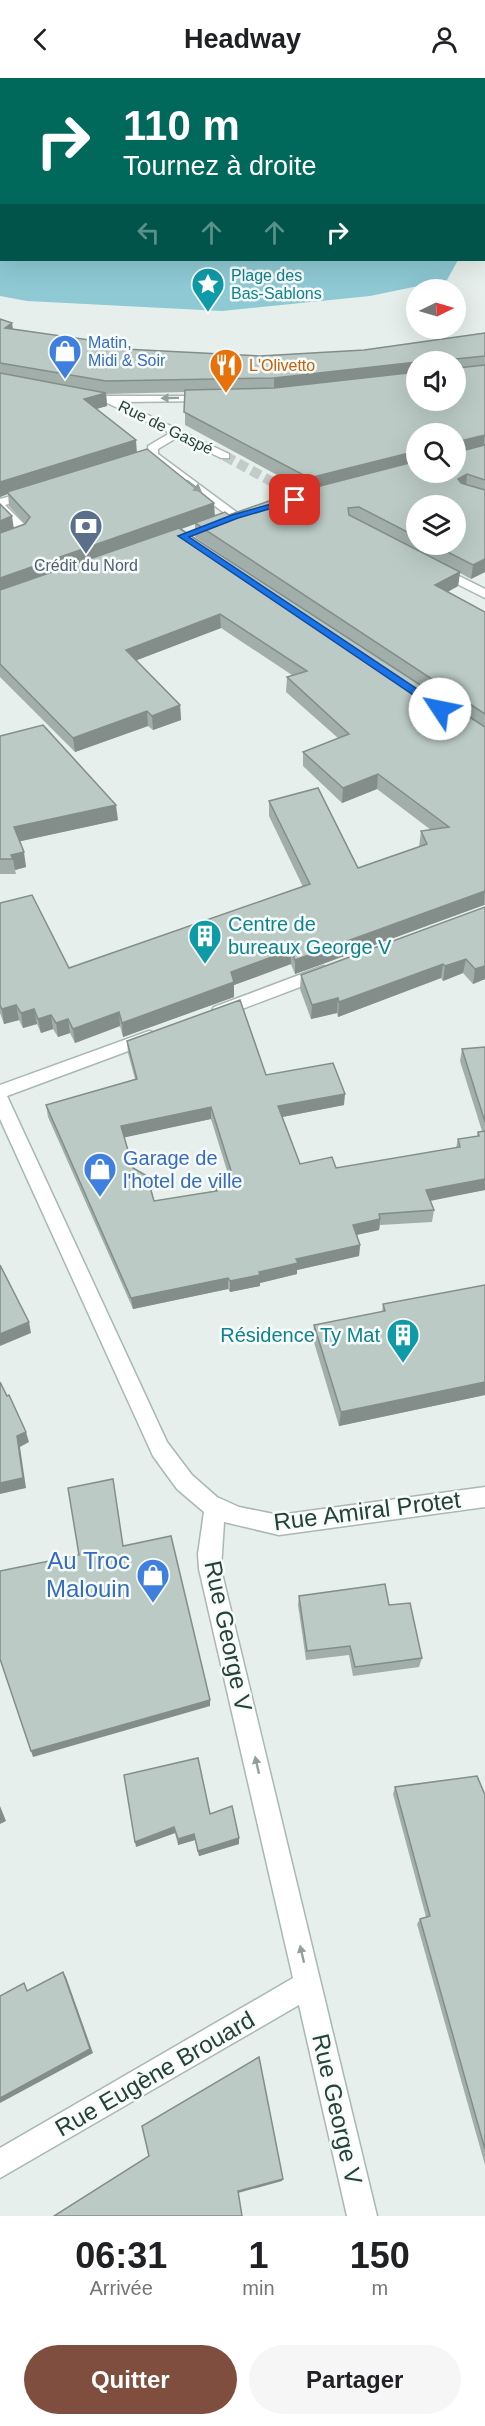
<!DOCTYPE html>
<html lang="fr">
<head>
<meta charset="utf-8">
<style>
  body { margin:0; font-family:Helvetica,sans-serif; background:#f6f6f6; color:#202124; height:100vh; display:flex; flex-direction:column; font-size:22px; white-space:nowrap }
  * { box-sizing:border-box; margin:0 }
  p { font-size:20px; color:#757577 }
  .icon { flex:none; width:33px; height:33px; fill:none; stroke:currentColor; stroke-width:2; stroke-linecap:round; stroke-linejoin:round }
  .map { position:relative; height:2138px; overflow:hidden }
  .sheet { display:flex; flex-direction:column; background:#fff; flex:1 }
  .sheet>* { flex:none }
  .banner { position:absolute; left:0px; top:0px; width:486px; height:183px; box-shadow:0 6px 24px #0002; background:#00695c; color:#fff; overflow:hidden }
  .needle { width:39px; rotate:85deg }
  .tools { position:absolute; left:406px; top:201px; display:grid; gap:12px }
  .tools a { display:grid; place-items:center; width:60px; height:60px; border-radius:50%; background:#fff; box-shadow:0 6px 24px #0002; font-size:30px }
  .pin { position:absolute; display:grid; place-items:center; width:51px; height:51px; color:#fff; margin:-26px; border-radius:12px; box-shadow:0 3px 9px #0006 }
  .me { position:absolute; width:66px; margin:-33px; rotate:304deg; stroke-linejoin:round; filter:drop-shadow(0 0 4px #0008) }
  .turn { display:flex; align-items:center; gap:21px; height:126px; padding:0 24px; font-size:27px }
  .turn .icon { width:78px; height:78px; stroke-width:2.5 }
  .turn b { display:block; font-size:42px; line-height:51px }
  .lanes { display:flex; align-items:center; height:57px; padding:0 24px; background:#0003; justify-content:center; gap:30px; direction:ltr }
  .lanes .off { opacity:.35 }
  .eta { display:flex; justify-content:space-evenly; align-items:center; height:102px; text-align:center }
  .eta b { font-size:36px; font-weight:800; line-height:42px }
  .button { display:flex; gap:12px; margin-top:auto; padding:12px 24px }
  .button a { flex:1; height:69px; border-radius:36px; background:#7f4e3f; color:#fff; font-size:24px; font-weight:800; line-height:69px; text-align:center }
  .button a+a { background:#f6f6f6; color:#202124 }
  header { display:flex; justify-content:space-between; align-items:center; height:78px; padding:0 24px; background:#fff; font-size:27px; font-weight:800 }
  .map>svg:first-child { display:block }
  .water { fill:#8ec9d4 }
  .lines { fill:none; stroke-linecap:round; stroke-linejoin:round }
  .minor-tunnel-far1 { stroke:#bfccc8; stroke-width:10; stroke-dasharray:10 5; stroke-linecap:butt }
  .minor-tunnel { stroke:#bfccc8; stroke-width:13; stroke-dasharray:13 6; stroke-linecap:butt }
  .minor-casing { stroke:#a8b8b2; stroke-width:3 }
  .minor { fill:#fff; fill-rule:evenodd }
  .wall { fill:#a1aea9; fill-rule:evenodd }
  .shaded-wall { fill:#838d89 }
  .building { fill:#bbcac4; stroke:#838d89; stroke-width:1.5; fill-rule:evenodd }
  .oneway { fill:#92a09c }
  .route { fill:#1a73e8; stroke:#114b97; stroke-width:1.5 }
  .labels { text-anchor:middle; stroke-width:5; stroke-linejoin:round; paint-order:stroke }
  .far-culture-label { font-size:16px; fill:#0d838f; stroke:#f7fbf9; text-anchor:start }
  .far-shop-label { font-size:16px; fill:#366cbe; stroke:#f7fbf9; text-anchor:start }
  .far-food-label { font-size:16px; fill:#c56008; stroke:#f7fbf9; text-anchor:start }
  .far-street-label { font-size:16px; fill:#24423a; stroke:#f7fbf9 }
  .far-service-label { font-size:16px; fill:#4e5e75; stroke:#f7fbf9 }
  .culture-label { font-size:20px; fill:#0d838f; stroke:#f7fbf9; text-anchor:start }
  .shop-label { font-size:20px; fill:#366cbe; stroke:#f7fbf9; text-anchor:start }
  .near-street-label { font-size:24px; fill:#24423a; stroke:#f7fbf9 }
  .near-shop-label { font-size:24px; fill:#366cbe; stroke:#f7fbf9; text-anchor:end }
</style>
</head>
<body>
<header><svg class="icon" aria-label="back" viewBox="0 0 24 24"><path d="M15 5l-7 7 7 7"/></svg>Headway<svg class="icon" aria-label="person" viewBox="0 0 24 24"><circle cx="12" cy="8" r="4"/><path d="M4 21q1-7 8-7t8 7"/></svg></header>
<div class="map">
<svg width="485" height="2138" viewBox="0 0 485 2138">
  <rect width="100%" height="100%" fill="#e6efeb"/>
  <g class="water">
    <path d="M0 0H485V149L484 2H2L1 41Z"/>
    <path d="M0 44 2 182H458L447 202 370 218 222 233 27 223 0 218Z"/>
  </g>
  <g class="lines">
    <path class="minor-tunnel-far1" d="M225 378 287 412"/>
    <path class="minor-tunnel" d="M285 410 314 426"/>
    <g class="minor-casing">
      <g id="minor">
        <path d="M107 318H213L214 320 209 323 121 324 229 376V380H221L178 359 158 371V376L239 436V440H231L149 379 148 368 170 355 103 323V319Z"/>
        <path d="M30 413 36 416 34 418 5 427 28 450V456L0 468V460L18 453 0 435V421Z"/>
        <path d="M439 488 485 511V520L435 495 433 492Z"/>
        <path d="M323 888 329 890 331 894 329 898 226 937 220 939 212 933 214 929Z"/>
        <path d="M149 953 155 955 157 959 155 963 7 1018 167 1364 192 1397 217 1419 239 1429 279 1437 485 1409V1429L279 1457 224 1444 221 1491 377 2138H347L299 1927 0 2100V2070L293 1900 199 1491 198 1476 204 1434 177 1411 153 1378 0 1041V1007Z"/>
      </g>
    </g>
    <use href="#minor" class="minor"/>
  </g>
  <g class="wall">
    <path d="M0 241 13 251 111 265V267L124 271 260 278 364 272 485 255V494L471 501 460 495 458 508 448 514 485 534V827H484L295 896 291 886 234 907V919L123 959 120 948 75 965 70 955 58 959 53 951 41 955 37 946 23 950 19 942 4 946 0 935V825L69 890 303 809 269 738V723L358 790 419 769 421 753 431 752 377 711 342 725 303 688V674L338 660 286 614 287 599 292 597 221 550 136 582 180 627 181 642 153 652 148 648 75 674 0 599V426L14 450 25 446 9 428 8 416 0 419ZM417 284H456L417 322ZM185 314V347L305 412 229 437H215L137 374 96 331 107 328 106 316ZM417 428 456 466H417ZM195 446V459L285 519 181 451Z"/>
    <path d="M0 658 118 742 20 763 26 789 15 792 16 796H0Z"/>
    <path d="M485 829V901L473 906 463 895 443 903 441 900 338 939 337 935 311 941 300 911 301 897Z"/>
    <path d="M127 963 266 997 344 1027 282 1039 300 1086 336 1090 456 1070 458 1061 477 1058 478 1054 482 1053 460 983 462 971 485 969V1112L430 1122 434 1132 432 1144 380 1147 379 1152 357 1157 360 1167 359 1178 297 1192V1196L260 1205V1208L230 1214 228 1211 133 1231 48 1039 46 1027 135 1001 128 975ZM211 1041 229 1099 214 1102V1113L154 1123 133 1090 124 1059Z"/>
    <path d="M485 1207V1317L339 1348 313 1261 314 1247 382 1234 383 1226Z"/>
    <path d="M299 1518 389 1527 422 1580 419 1589 353 1598 349 1577 306 1582 298 1527Z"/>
    <path d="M395 1709 485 1717V2087L417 1846 420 1841 426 1839 393 1716Z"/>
    <path d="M210 1736 239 1766 199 1778 195 1762 178 1767 175 1755 136 1769Z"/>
  </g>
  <g class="shaded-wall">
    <path d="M12 245 14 257 5 250Z"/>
    <path d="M417 284V297L274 313V300Z"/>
    <path d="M106 315 107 328 85 334 84 321Z"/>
    <path d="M485 357 484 370 456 377V364Z"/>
    <path d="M136 362 137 376 7 414 8 416 0 419V404Z"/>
    <path d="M417 373V387L309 413V400Z"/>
    <path d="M467 396 466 410 458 401Z"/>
    <path d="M214 425 215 439 195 445V446L0 515V500Z"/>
    <path d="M12 438 14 452 0 458V443Z"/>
    <path d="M485 481V494L471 501 473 487Z"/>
    <path d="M460 494 458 508 434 521 435 507Z"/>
    <path d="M220 536 221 550 127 586 126 572Z"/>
    <path d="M180 627 181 642 153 652 152 638Z"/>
    <path d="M147 633 148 648 75 674 73 660Z"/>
    <path d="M378 696 377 711 342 725 343 710Z"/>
    <path d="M116 727 118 742 17 764 14 749Z"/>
    <path d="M24 774 26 789 15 792 13 781 11 777Z"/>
    <path d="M485 813 484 827 295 896V882Z"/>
    <path d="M291 872V886L234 907V919L123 959 122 945 231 894Z"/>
    <path d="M466 881 463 895 443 903 445 888Z"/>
    <path d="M443 886 441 900 338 939 339 924Z"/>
    <path d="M485 888V901L473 906 475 891Z"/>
    <path d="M338 920 337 935 311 941 312 927Z"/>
    <path d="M16 927 19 942 4 946 2 931Z"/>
    <path d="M34 931 37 946 23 950 21 935Z"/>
    <path d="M119 934 120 948 75 965 73 951Z"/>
    <path d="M51 937 53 951 41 955 38 941Z"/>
    <path d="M68 941 70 955 58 959 56 945Z"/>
    <path d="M345 1016 344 1027 277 1040 278 1028Z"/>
    <path d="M211 1029V1041L122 1060 121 1048Z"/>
    <path d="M485 1101V1112L425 1124 426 1112Z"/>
    <path d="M380 1141 379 1152 351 1158 353 1147Z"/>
    <path d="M360 1167 359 1178 297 1192V1196L260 1205V1208L230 1214V1203L296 1181Z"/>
    <path d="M228 1200V1211L133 1231 131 1220Z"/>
    <path d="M29 1244 31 1255 0 1268V1256Z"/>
    <path d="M485 1304V1317L339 1348 341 1334Z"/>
    <path d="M26 1354 29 1364 20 1369 26 1410 0 1416V1405L17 1358Z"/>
    <path d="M210 1622V1628L33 1679 31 1673Z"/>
    <path d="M0 1728 6 1743 0 1746Z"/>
    <path d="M174 1749 175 1755 136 1769 135 1764Z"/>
    <path d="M194 1756 195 1762 178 1767V1761Z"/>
    <path d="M239 1760V1766L199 1778 198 1773Z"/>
    <path d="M63 1894 66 1899 93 1975 0 2025V2020Z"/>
    <path d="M283 2101 282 2103 238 2115V2113Z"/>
  </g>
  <g class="building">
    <path d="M0 241 12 245 5 250 111 265 110 267 124 269V271L260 278 364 272 485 255V278L456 281 458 290 485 287V357L456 364V356H417V373L309 400 184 334 185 312 274 310 417 294V322H456V284H417L274 300 106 303 0 285Z"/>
    <path d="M0 295 106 315 84 321 136 362 0 404Z"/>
    <path d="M485 367V402L467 396 458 401 461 405 485 412V481L473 487 432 466H456V428H417V459L359 429 348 430 349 437 460 494 435 507 485 534V636L195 445 225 434 229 437 289 416 417 383V394H456V372L458 374Z"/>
    <path d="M147 371 214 425 0 500V455L25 446 30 439 7 414Z"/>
    <path d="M0 426 12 438 0 443Z"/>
    <path d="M179 450 485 649V813L295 882 291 872 231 894 234 904 122 945 119 934 73 951 68 941 56 945 51 937 38 941 34 931 21 935 16 927 2 931 0 927V825L32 817 69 890 310 806 269 723 318 710 358 790 427 766 421 753 449 749 378 696 343 710 303 674 349 656 287 599 307 593 220 536 126 572 180 627 152 638 147 633 73 660 0 586V512Z"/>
    <path d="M43 647 116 727 14 749 24 774 11 777 13 781H0V658Z"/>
    <path d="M485 829V888L475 891 466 881 445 888 443 886 339 924 338 920 312 927 301 897Z"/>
    <path d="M240 922 266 997 333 985 345 1016 278 1028 300 1086 332 1079 336 1090 460 1069 458 1061 479 1058 478 1054 485 1053V1101L426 1112 434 1132 379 1136 380 1141 353 1147 360 1167 296 1181 298 1185 259 1194 260 1197 230 1203 228 1200 131 1220 46 1027 137 1001 127 963ZM211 1029 233 1099 214 1102 217 1113 154 1123 147 1098 133 1090 121 1048Z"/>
    <path d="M485 969V1044L462 971Z"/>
    <path d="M0 1187 29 1244 0 1256Z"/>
    <path d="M485 1207V1304L341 1334 314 1247 385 1233 383 1226Z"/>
    <path d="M0 1304 7 1318 9 1317 26 1354 17 1358 23 1400 0 1405Z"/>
    <path d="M113 1401 123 1468 171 1458 210 1622 31 1673 0 1581V1493L79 1477 68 1410Z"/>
    <path d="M385 1506 389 1527 410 1525 422 1580 355 1589 350 1568 307 1573 299 1518Z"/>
    <path d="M198 1680 210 1736 232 1728 239 1760 198 1773 194 1756 178 1761 174 1749 135 1764 124 1697Z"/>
    <path d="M477 1698 485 1717V2071L420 1841 430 1838 395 1709Z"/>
    <path d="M63 1894 90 1971 0 2020V1918L24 1905 27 1913Z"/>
    <path d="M259 1979 283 2101 238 2113 242 2138H54L149 2078 142 2048Z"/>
  </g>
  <defs><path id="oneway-solid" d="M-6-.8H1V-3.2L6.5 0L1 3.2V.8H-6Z" transform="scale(1.5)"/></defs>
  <g class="oneway">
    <use href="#oneway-solid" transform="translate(170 320) rotate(179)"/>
    <use href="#oneway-solid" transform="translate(194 408) rotate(37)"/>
    <use href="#oneway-solid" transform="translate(257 1687) rotate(-103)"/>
    <use href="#oneway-solid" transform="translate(302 1876) rotate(-103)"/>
  </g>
  <path class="route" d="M292 420 300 422 238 440 189 459 444 629V633H437L178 458 232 437Z"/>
  <defs>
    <g id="sight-pin" transform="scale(1.725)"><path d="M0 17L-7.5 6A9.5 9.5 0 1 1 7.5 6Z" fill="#0f9aa8" stroke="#f7fbf9"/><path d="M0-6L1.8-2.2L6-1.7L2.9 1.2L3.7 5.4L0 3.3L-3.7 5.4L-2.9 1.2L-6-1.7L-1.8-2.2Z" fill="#fff"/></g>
    <g id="shop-pin" transform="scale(1.725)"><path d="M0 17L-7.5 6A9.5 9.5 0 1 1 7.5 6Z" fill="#3f7fe0" stroke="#f7fbf9"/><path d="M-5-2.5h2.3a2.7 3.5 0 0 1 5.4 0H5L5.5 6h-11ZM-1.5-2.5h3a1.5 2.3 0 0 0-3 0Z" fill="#fff"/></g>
    <g id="restaurant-pin" transform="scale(1.725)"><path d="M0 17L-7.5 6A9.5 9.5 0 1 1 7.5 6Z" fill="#e8710a" stroke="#f7fbf9"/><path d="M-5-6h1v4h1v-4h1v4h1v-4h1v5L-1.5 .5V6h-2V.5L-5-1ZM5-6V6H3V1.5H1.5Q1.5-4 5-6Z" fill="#fff"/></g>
    <g id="bank-pin" transform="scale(1.725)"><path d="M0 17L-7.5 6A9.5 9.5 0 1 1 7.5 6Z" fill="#5c6f8a" stroke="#f7fbf9"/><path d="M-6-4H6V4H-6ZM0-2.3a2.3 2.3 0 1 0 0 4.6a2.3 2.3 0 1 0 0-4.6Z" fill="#fff"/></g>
    <g id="building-pin" transform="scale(1.725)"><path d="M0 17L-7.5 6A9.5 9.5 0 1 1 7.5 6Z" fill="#0f9aa8" stroke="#f7fbf9"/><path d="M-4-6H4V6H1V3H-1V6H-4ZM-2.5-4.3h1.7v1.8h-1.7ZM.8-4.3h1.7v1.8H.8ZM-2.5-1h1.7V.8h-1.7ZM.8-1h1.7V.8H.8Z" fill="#fff"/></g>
  </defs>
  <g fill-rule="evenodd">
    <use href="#sight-pin" x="208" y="206"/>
    <use href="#shop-pin" x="65" y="273"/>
    <use href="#restaurant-pin" x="226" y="287"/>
    <use href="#bank-pin" x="86" y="448"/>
    <use href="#building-pin" x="205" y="858"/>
    <use href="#shop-pin" x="100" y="1091"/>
    <use href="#building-pin" x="403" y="1257"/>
    <use href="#shop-pin" x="153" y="1497"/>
  </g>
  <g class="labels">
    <g class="far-culture-label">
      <text x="231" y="203">Plage des<tspan x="231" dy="18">Bas-Sablons</tspan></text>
    </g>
    <g class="far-shop-label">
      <text x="88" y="270">Matin,<tspan x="88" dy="18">Midi &amp; Soir</tspan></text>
    </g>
    <g class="far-food-label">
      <text x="249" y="293">L'Olivetto</text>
    </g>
    <g class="far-street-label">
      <text transform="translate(166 349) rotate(26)" y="6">Rue de Gaspé</text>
    </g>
    <g class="far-service-label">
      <text x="86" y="493">Crédit du Nord</text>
    </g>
    <g class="culture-label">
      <text x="228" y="853">Centre de<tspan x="228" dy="23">bureaux George V</tspan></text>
      <text x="380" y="1264" text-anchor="end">Résidence Ty Mat</text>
    </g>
    <g class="shop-label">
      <text x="123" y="1087">Garage de<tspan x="123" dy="23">l'hotel de ville</tspan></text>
    </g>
    <g class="near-street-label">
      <text transform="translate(367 1433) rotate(-7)" y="8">Rue Amiral Protet</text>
      <text transform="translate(228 1558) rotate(78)" y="8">Rue George V</text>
      <text transform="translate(155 1996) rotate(-30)" y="8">Rue Eugène Brouard</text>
      <text transform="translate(337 2031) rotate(77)" y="8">Rue George V</text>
    </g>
    <g class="near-shop-label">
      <text x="130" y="1491">Au Troc<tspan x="130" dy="28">Malouin</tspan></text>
    </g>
  </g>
</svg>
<div class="tools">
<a><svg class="needle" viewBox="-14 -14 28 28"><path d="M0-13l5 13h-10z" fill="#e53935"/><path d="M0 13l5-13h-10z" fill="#757577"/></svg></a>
<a><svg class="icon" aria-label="sound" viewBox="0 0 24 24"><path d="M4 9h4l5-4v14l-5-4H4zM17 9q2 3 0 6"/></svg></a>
<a><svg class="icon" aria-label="search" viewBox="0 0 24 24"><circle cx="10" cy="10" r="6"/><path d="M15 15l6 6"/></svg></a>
<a><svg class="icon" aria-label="layers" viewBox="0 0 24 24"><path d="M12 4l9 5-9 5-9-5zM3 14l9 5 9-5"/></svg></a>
</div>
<div class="pin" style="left:295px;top:422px;background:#d93025"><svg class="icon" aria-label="arrive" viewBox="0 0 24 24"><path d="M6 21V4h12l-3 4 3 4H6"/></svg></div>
<svg class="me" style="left:440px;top:631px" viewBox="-20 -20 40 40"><circle r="19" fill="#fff"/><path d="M0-13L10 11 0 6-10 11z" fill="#1a73e8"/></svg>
<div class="banner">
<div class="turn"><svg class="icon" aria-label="right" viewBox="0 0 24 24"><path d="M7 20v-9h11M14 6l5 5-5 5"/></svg><div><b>110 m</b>Tournez à droite</div></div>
<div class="lanes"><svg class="icon off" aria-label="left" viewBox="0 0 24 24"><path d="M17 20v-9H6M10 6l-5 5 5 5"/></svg><svg class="icon off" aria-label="ahead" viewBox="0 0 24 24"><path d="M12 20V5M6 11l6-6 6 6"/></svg><svg class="icon off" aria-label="ahead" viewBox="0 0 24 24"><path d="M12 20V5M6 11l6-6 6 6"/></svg><svg class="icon" aria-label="right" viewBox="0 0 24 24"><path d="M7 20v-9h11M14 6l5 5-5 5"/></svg></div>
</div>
</div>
<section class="sheet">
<div class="eta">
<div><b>06:31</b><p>Arrivée</p></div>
<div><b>1</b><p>min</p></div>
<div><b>150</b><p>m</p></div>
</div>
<div class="button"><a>Quitter</a><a>Partager</a></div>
</section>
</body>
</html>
